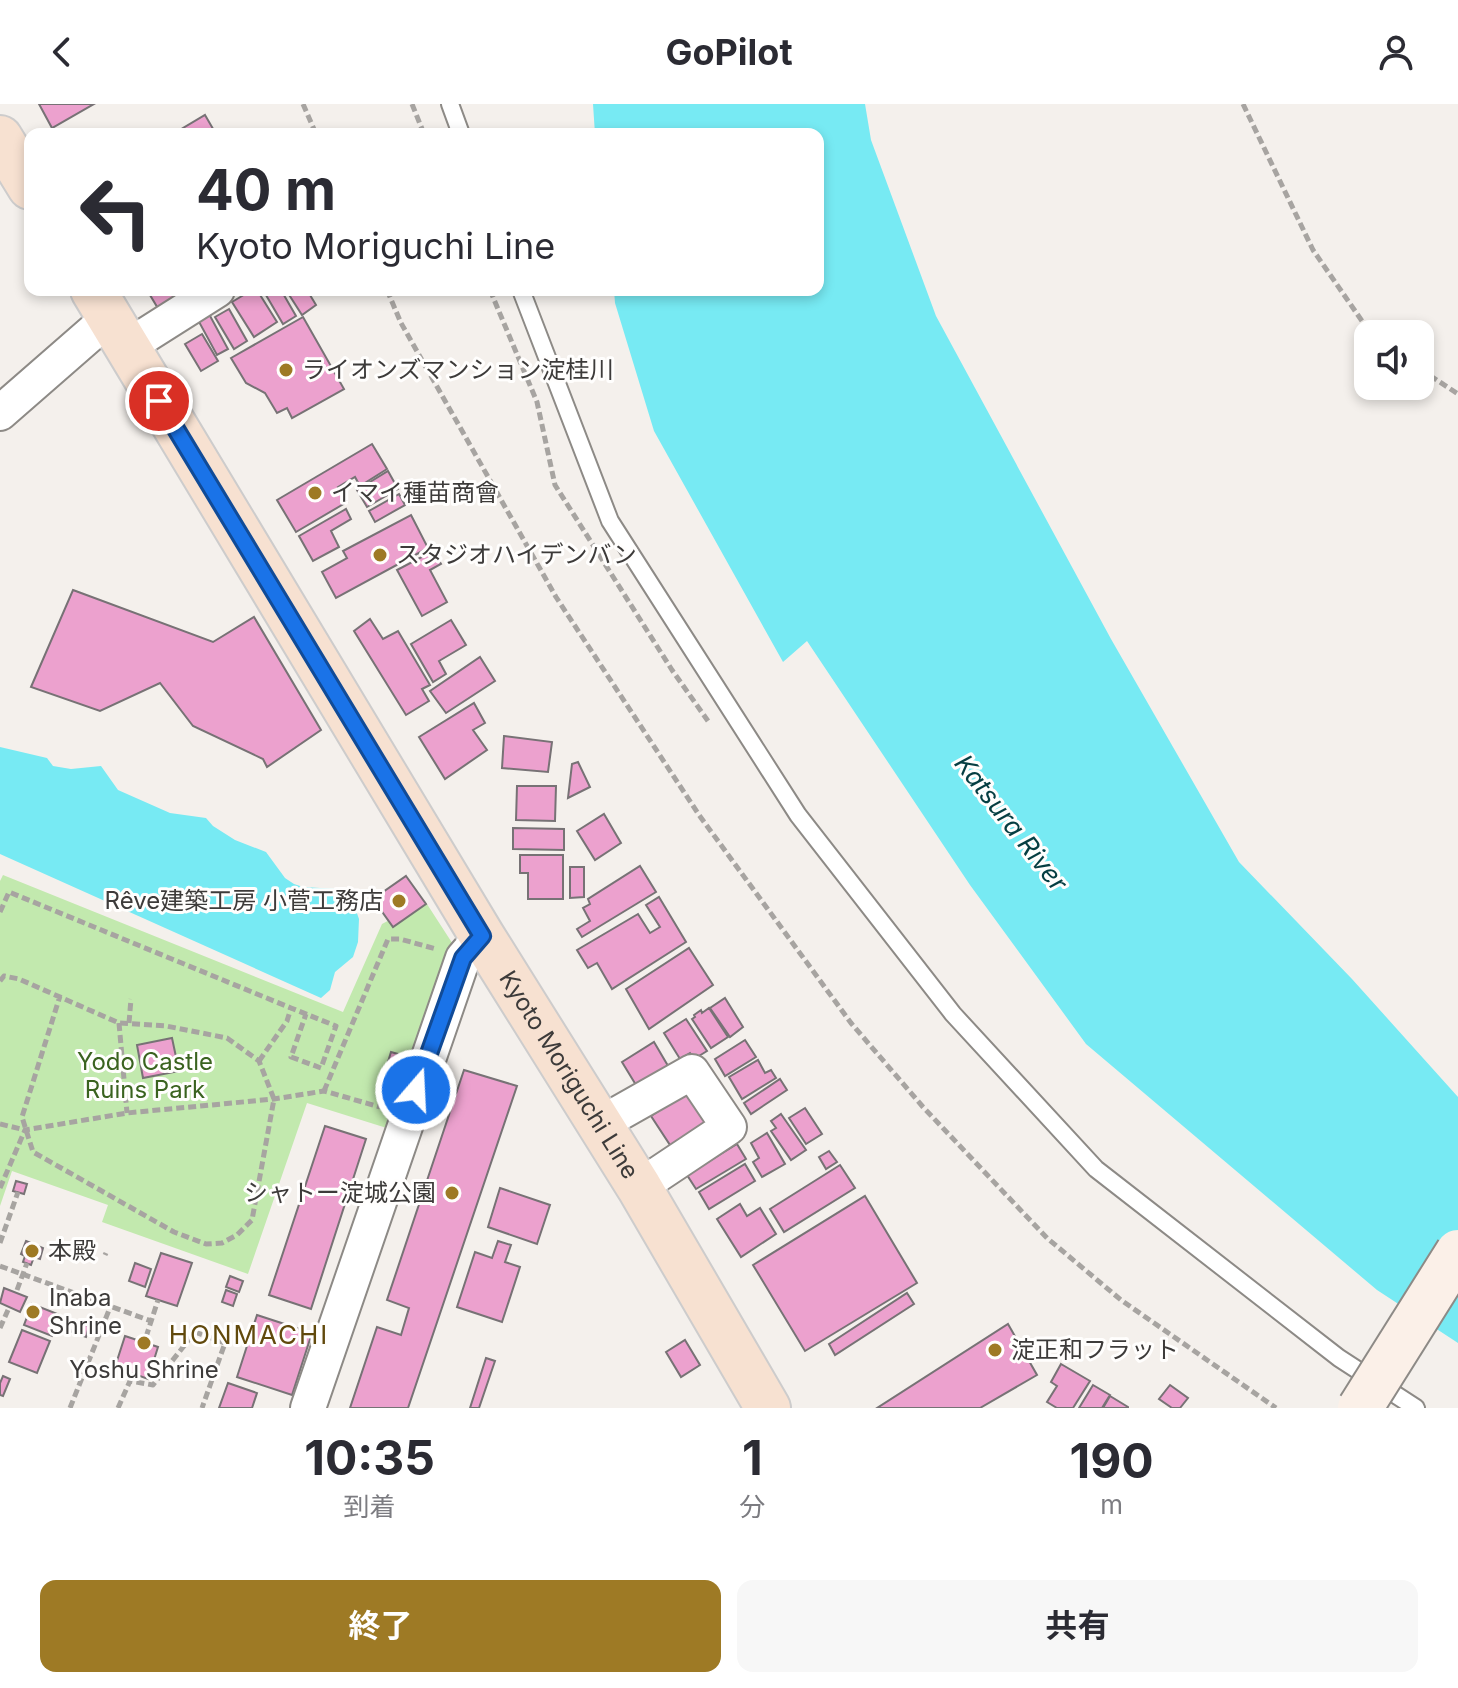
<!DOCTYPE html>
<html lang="ja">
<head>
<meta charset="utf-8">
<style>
  body { margin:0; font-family:Inter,"Noto Sans JP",sans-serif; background:#f7f7f7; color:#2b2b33; height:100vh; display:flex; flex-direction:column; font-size:30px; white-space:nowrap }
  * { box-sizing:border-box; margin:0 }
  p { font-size:26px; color:#7c7c81 }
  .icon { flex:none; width:44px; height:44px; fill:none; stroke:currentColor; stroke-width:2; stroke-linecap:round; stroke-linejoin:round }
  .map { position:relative; height:1304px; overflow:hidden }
  .side { display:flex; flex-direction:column; background:#fff; flex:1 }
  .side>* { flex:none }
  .top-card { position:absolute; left:24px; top:24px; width:800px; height:168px; border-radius:16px; box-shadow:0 4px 12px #0003; background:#fff; color:#2b2b33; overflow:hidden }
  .buttons { position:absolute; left:1354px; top:216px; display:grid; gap:16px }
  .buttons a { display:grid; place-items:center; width:80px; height:80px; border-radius:16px; background:#fff; box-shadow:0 4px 12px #0003; font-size:40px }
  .pin { position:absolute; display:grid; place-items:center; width:68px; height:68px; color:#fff; margin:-34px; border:4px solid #fff; border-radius:50%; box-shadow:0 2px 8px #0007 }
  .me { position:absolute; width:88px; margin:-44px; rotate:19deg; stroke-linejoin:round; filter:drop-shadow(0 0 6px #0008) }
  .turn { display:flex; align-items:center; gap:28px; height:168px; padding:0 40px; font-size:36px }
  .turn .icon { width:104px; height:104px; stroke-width:2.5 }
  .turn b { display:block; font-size:56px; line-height:68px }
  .eta { display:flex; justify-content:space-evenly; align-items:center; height:136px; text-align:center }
  .eta b { font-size:48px; font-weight:700; line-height:56px }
  .cta { display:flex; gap:16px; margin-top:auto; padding:16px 40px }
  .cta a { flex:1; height:92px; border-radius:16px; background:#9e7a25; color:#fff; font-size:32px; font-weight:700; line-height:92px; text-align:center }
  .cta a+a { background:#f7f7f7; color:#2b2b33 }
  header { display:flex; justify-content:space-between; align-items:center; height:104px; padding:0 40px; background:#fff; font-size:36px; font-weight:700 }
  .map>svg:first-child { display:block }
  .green { fill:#c2e9ae }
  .water { fill:#77eaf3 }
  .building { fill:#eca1ce; stroke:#777275; stroke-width:2 }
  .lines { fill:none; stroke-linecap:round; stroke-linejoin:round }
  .service-casing { stroke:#8d8a86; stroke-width:20 }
  .minor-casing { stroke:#8d8a86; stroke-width:38 }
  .primary-casing { stroke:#cdcccc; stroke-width:48 }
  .path { stroke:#a7a4a1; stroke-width:5; stroke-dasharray:8 4; stroke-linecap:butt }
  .service { stroke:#fff; stroke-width:16 }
  .minor { stroke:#fff; stroke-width:34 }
  .primary { stroke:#f7e1d1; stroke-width:44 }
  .secondary-bridge-casing { stroke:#8d8a86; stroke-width:48; stroke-linecap:butt }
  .secondary-bridge { stroke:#fbf0e8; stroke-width:44 }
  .route-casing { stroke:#114b97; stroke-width:20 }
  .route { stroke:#1a73e8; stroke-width:14 }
  .poi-dot { fill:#9e7a25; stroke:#fffefd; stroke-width:3 }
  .labels { text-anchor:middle; stroke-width:6; stroke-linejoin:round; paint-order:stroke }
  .poi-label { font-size:24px; fill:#3d3b3a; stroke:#fffefd; text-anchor:start }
  .park-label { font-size:24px; fill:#3a631f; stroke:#fffefd }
  .street-label { font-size:24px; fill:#3d3b3a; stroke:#fffefd }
  .water-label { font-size:26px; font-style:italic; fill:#053e42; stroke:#fffefd }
  .neighbourhood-label { font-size:26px; letter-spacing:2px; fill:#61490c; stroke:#fffefd }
</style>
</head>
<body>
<header><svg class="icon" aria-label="back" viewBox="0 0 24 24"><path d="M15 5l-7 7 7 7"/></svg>GoPilot<svg class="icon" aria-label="person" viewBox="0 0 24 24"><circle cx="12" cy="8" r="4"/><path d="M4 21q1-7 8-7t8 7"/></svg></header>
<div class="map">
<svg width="1458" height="1304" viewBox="0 0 1458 1304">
  <rect width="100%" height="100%" fill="#f4f0ec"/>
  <path class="green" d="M3 771 343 908 382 820 425 797 458 848 393 1026 307 999 248 1170 102 1118 108 1101 12 1067 0 1102V777Z"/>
  <g class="water">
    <path d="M593 0H865L871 36 936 212 1111 535 1239 758 1352 875 1458 993V1239L1377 1186 1086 940 970 781 807 537 783 558 654 327 615 199 614 186H818V30H595Z"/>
    <path d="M0 643 47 654 53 662 71 665 101 662 118 686 170 709 206 714 213 722 235 736 266 748 285 774 294 780 303 783 337 785 352 795 359 815 358 838 353 853 335 868 330 886 321 894 0 750Z"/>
  </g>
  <g class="building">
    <path d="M39 0H94L52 24Z"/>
    <path d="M205 11 216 30H173Z"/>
    <path d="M158 186H191L159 206 150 191Z"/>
    <path d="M252 186H257L277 218 254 233 232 198Z"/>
    <path d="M263 186H281L296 212 283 220Z"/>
    <path d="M286 186H307L316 201 302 211Z"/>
    <path d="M229 205 247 237 234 245 215 213Z"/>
    <path d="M209 210 228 245 217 251 198 216Z"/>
    <path d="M303 213 344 285 292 314 287 304 277 309 265 289 246 279 231 254Z"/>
    <path d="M202 230 218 257 201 267 185 240Z"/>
    <path d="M372 340 387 365 360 382 355 373 338 383 347 398 296 428 277 396Z"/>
    <path d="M388 367 398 385 367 403 357 386Z"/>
    <path d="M399 390 405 401 375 418 369 407Z"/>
    <path d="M346 405 351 415 331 427 339 443 313 457 299 432Z"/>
    <path d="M411 411 428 444 336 494 322 468 347 454 343 447Z"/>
    <path d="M433 447 441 460 430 466 447 498 422 512 397 466Z"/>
    <path d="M73 486 213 538 254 513 321 626 267 663 263 655 193 622 160 579 100 607 31 583Z"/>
    <path d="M370 515 383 535 398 527 430 581 422 585 429 597 406 611 354 527Z"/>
    <path d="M451 516 466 541 439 557 446 570 433 578 411 540Z"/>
    <path d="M480 553 495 577 446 609 430 587Z"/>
    <path d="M474 599 485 619 473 626 487 646 445 675 419 633Z"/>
    <path d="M504 632 552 638 548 668 502 664Z"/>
    <path d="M578 658 590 683 568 694 572 660Z"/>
    <path d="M517 682H556L555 717 516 716Z"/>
    <path d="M604 710 621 739 595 756 577 727Z"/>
    <path d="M513 724 564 725V746L513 745Z"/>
    <path d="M520 751H563V795H528V769H520Z"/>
    <path d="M640 762 656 788 582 833 577 825 590 817 583 804 590 800 588 795Z"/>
    <path d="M570 763H584V793L570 794Z"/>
    <path d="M406 772 426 800 393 823 373 795Z"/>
    <path d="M659 793 686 838 612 885 597 859 588 864 577 846 638 810 650 829 660 823 646 801Z"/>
    <path d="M689 844 713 881 649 925 626 885Z"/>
    <path d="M725 894 743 923 730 933 710 904Z"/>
    <path d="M709 904 728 933 711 944 692 915 695 913 694 911 701 906 702 909Z"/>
    <path d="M686 915 707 947 694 955 690 949 680 955 664 929Z"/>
    <path d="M172 934 179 967 143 974 137 941Z"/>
    <path d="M745 936 756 953 725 972 715 955Z"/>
    <path d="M654 938 671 967 639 986 622 958Z"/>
    <path d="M391 948 408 953 400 976 384 971Z"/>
    <path d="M758 956 765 969 771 966 776 974 742 995 729 973Z"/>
    <path d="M464 966 517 982 408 1304H350L377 1223 401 1231 409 1204 387 1196Z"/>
    <path d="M780 975 787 986 751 1010 744 999Z"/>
    <path d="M687 988 707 1020 672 1044 651 1012Z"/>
    <path d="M805 1004 822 1030 806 1040 789 1014Z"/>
    <path d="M781 1010 806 1046 791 1056 771 1027 776 1024 771 1017Z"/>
    <path d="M325 1022 366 1035 311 1205 269 1191Z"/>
    <path d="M767 1029 785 1060 762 1073 753 1058 759 1054 751 1039Z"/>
    <path d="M737 1040 746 1055 696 1085 687 1071Z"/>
    <path d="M829 1047 837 1058 826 1065 819 1053Z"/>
    <path d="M745 1060 755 1077 709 1105 699 1088Z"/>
    <path d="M840 1061 855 1084 784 1128 770 1105Z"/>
    <path d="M16 1077 27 1080 24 1090 13 1087Z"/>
    <path d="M500 1084 550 1101 537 1140 488 1123Z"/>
    <path d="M865 1092 917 1179 805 1247 753 1161Z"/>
    <path d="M740 1100 747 1112 760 1104 776 1130 741 1153 717 1115Z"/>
    <path d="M26 1137 43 1144 40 1155 34 1153 31 1161 23 1158 25 1152 21 1150Z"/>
    <path d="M498 1137 511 1141 505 1158 520 1163 502 1218 457 1203 475 1148 492 1154Z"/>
    <path d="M161 1149 192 1159 177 1202 146 1192Z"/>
    <path d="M135 1159 151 1165 145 1183 129 1177Z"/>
    <path d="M230 1172 243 1177 239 1188 226 1183Z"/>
    <path d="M4 1184 27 1193 20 1208 0 1199Z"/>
    <path d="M226 1186 237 1190 233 1202 222 1198Z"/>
    <path d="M907 1189 914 1200 835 1251 829 1240Z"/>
    <path d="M32 1200 60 1211 52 1232 24 1221Z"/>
    <path d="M257 1211 312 1229 292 1291 237 1273Z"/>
    <path d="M75 1218 89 1222 86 1233 72 1228Z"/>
    <path d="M1008 1220 1037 1271 980 1304H877Z"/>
    <path d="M22 1226 50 1237 37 1269 9 1258Z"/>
    <path d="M125 1232 158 1243 148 1275 115 1263Z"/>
    <path d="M685 1236 700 1261 681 1273 666 1248Z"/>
    <path d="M486 1254 495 1257 479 1304H470Z"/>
    <path d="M1061 1260 1090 1277 1073 1304H1057L1047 1298 1057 1282 1051 1278Z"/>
    <path d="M3 1272 10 1275 3 1292 0 1291V1279Z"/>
    <path d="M228 1279 257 1289 252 1304H219Z"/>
    <path d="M1093 1281 1110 1291 1102 1304H1079Z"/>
    <path d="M1170 1281 1188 1294 1180 1304H1172L1159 1295Z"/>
    <path d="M1110 1292 1128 1303V1304H1103Z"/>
  </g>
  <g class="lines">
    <g class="service-casing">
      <g id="service">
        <path d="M450 0 461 30"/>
        <path d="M521 186 610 417 798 711 953 910 1096 1065 1339 1254 1416 1304"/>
      </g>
    </g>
    <g class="minor-casing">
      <g id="minor">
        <path d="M127 243 217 186"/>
        <path d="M0 309 110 213"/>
        <path d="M600 1020 692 968 729 1023 639 1083"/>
        <path d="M308 1304 463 854 482 832"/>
      </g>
    </g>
    <g class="primary-casing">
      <g id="primary">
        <path d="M0 34 30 83"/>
        <path id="s1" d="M93 186 482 832 639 1083 768 1304"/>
      </g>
    </g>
    <g class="path">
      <path d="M303 0 316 30"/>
      <path d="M412 0 424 30"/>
      <path d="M1243 0 1313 146 1371 230"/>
      <path d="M387 186 401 219 556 493 699 711 851 919 923 1003 1047 1134 1121 1196 1276 1304"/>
      <path d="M490 186 537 298 555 381 672 566 708 617"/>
      <path d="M1420 265 1458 290"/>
      <path d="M0 808 9 788 291 904 336 922 321 964 291 953 306 910"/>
      <path d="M0 877 4 872 19 875 119 919 166 922 227 934 259 957 274 995 252 1116 237 1131 222 1139 206 1140 174 1128 33 1048 22 1013 60 892"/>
      <path d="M119 919 127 1009"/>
      <path d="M129 919 131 895"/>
      <path d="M259 957 287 917 291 904"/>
      <path d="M324 987 388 835H400L436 845"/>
      <path d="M0 1020 25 1026"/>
      <path d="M0 1084 25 1026 127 1009 274 995 324 987 380 1003"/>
      <path d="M0 1139 18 1088"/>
      <path d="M105 1151 106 1149"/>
      <path d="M0 1162 151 1217"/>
      <path d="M17 1186 27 1159"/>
      <path d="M0 1224 8 1206"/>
      <path d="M146 1233 158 1196"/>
      <path d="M70 1304 111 1201"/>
      <path d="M118 1304 130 1277 153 1281 195 1228 225 1239 202 1304"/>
    </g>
    <use href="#service" class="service"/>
    <use href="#minor" class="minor"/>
    <use href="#primary" class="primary"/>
    <g class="secondary-bridge-casing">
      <path id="secondary-bridge" d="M1360 1304 1458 1148"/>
    </g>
    <use href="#secondary-bridge" class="secondary-bridge"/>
  </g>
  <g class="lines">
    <g class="route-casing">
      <path id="route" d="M159 297 482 832 463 854 416 986"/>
    </g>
    <use href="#route" class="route"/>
  </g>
  <g class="poi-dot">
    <circle cx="286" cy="266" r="8"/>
    <circle cx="315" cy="389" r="8"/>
    <circle cx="380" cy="451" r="8"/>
    <circle cx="399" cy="797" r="8"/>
    <circle cx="452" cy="1089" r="8"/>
    <circle cx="32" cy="1147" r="8"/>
    <circle cx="33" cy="1208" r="8"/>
    <circle cx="144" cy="1239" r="8"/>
    <circle cx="995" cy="1246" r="8"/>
  </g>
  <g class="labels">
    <g class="poi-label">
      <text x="302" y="274">ライオンズマンション淀桂川</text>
      <text x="331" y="397">イマイ種苗商會</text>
      <text x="396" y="459">スタジオハイデンバン</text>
      <text x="383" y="805" text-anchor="end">Rêve建築工房 小菅工務店</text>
      <text x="436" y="1097" text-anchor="end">シャトー淀城公園</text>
      <text x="48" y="1155">本殿</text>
      <text x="49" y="1202">Inaba<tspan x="49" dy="28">Shrine</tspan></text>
      <text x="1011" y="1254">淀正和フラット</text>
      <text x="144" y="1274" text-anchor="middle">Yoshu Shrine</text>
    </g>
    <g class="park-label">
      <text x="145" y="966">Yodo Castle<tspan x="145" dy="28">Ruins Park</tspan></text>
    </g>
    <g class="street-label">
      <text dy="8" stroke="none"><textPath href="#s1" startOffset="918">Kyoto Moriguchi Line</textPath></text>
    </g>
    <g class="water-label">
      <text transform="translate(1011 719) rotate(52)" y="9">Katsura River</text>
    </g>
    <g class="neighbourhood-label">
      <text x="249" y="1240">HONMACHI</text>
    </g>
  </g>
</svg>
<div class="buttons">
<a><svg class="icon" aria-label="sound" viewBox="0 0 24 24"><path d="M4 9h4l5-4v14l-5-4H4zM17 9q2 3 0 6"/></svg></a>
</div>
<div class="pin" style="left:159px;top:297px;background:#d93025"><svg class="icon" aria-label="arrive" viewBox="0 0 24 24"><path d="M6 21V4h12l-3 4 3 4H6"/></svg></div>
<svg class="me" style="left:416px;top:986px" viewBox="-20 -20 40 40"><circle r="17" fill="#1a73e8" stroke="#fff" stroke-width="3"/><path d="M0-11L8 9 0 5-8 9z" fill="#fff"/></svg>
<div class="top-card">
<div class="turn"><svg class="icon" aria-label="left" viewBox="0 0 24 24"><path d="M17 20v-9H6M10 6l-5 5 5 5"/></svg><div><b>40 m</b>Kyoto Moriguchi Line</div></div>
</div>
</div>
<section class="side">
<div class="eta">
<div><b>10:35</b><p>到着</p></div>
<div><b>1</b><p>分</p></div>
<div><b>190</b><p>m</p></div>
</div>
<div class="cta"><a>終了</a><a>共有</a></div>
</section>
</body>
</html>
